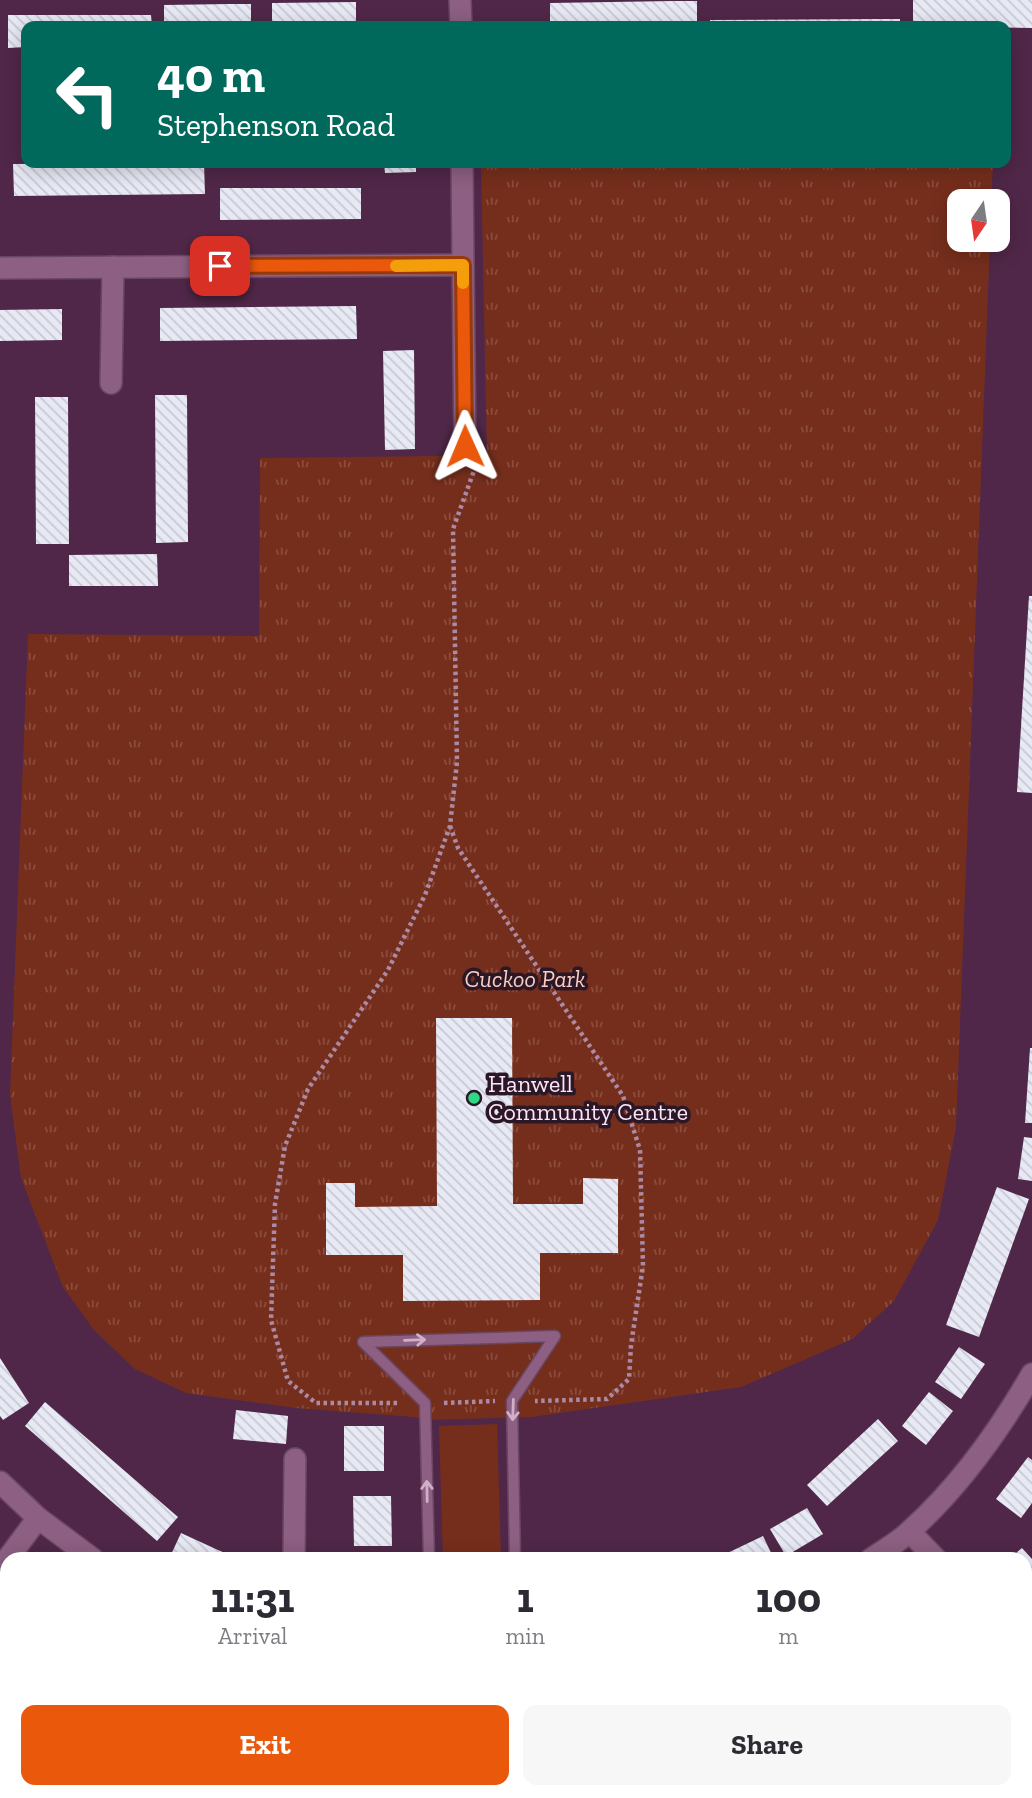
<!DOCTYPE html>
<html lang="en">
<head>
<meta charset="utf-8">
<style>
  body { margin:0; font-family:"Zilla Slab",serif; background:#f7f7f7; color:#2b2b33; height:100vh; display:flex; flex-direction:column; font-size:26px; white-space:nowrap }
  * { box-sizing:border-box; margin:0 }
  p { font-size:23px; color:#7c7c81 }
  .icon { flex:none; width:38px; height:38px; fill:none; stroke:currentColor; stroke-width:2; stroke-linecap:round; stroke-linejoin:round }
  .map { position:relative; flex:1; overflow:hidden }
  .panel { position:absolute; left:0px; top:1552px; width:1032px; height:247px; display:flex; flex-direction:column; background:#fff; border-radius:21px 21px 0 0; box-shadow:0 4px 18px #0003 }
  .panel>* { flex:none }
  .hud { position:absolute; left:21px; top:21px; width:990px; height:147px; border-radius:14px; box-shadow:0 4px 18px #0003; background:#00695c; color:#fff; overflow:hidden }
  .needle { width:46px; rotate:193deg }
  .controls { position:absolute; left:947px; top:189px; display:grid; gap:14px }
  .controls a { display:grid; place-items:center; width:63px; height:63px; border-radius:14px; background:#fff; box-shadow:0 4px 18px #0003; font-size:35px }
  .pin { position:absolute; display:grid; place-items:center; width:60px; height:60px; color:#fff; margin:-30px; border-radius:14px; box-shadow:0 4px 10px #0006 }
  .me { position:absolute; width:77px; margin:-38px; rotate:359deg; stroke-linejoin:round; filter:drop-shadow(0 0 5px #0008) }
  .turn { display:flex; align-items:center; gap:24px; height:147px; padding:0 21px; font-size:32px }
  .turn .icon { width:91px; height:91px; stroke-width:2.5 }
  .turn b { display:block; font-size:49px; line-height:60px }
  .eta { display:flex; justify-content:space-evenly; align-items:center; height:119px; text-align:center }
  .eta b { font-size:42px; font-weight:700; line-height:49px }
  .button { display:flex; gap:14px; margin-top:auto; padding:14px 21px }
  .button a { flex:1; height:80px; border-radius:14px; background:#ea580c; color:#fff; font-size:28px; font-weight:700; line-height:80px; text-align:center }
  .button a+a { background:#f7f7f7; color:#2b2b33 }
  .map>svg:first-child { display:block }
  .green { fill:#762e1c }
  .park { fill:url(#park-tufts) }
  .building { fill:url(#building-back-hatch) }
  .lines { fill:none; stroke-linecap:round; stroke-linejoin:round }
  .lane-casing { stroke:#694662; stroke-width:13 }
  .street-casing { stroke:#694662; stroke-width:24 }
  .path { stroke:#ab8aa4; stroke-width:4.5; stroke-dasharray:3.5 3.5; stroke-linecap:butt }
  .lane { stroke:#8d5f82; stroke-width:10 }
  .street { stroke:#8d5f82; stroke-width:21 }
  .oneway { stroke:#d1afc8 }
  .route-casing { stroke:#983908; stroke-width:18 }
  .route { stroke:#ea580c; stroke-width:12 }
  .slow { stroke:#f59e0b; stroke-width:12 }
  .poi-dot { fill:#2fd883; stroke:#2b1827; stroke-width:2.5 }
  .labels { text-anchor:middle; stroke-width:7; stroke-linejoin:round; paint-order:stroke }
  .park-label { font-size:24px; font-style:italic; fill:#fbccbf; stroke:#2b1827 }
  .poi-label { font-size:24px; fill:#fee4f7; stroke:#2b1827; text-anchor:start }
</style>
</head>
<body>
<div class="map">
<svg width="1032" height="1798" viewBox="0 0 1032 1798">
  <defs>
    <pattern id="park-tufts" width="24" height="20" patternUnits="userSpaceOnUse" patternTransform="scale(1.75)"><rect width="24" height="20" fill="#762e1c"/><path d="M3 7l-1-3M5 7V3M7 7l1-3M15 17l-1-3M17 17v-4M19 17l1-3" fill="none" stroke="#8b4c3e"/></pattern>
    <pattern id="building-back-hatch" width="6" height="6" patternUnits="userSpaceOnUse" patternTransform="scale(1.75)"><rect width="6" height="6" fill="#e7e9f5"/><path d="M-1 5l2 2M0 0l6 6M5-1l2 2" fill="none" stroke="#c8c8d3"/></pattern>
  </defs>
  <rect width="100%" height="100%" fill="#502748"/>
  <path class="green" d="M497 1424 501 1559H443L439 1426Z"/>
  <path class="park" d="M481 163H993L991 201H959V240H990L956 1127 938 1220 894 1301 852 1339 741 1387 531 1417 426 1420 415 1417 296 1408 186 1393 135 1369 94 1330 63 1287 21 1178 10 1095 28 634 259 636 260 458 442 456 479 459 487 457Z"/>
  <g class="building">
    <path d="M913 0H1032V28L913 26Z"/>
    <path d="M673 1H697V26H550V3Z"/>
    <path d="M356 2V26H272V3Z"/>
    <path d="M229 4H251V26H164V5Z"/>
    <path d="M8 15H151L152 26H26V47L8 48Z"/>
    <path d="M877 19H900V26H710V20Z"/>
    <path d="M204 163 205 194 14 196 13 164Z"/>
    <path d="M384 163H416V172L385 173Z"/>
    <path d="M220 188H361V219L220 220Z"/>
    <path d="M356 306 357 339 160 341V308Z"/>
    <path d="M62 309V340L0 341V310Z"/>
    <path d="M414 350 415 449 385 450 383 351Z"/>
    <path d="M155 395H187L188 542 156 543Z"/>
    <path d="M35 397H68L69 544H36Z"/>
    <path d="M157 554 158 586H69V555Z"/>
    <path d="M1029 596H1032V793L1017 792Z"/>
    <path d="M436 1018H512L513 1204H583V1178L618 1179V1253H540V1300L403 1301V1255H326V1183H355V1207L437 1206Z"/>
    <path d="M1030 1048H1032V1123H1025Z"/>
    <path d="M1024 1137 1032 1138V1181L1018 1179Z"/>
    <path d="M997 1187 1029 1199 979 1337 946 1325Z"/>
    <path d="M959 1347 985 1364 961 1399 935 1382Z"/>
    <path d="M0 1358 29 1403 3 1420 0 1416Z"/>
    <path d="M929 1392 953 1411 926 1445 902 1426Z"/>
    <path d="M45 1402 178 1517 157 1541 25 1426Z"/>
    <path d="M236 1410 288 1416 286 1444 233 1439Z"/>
    <path d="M878 1419 898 1441 827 1506 807 1485Z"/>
    <rect x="344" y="1426" width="40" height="45"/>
    <path d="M1028 1457 1032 1460V1503L1021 1518 996 1499Z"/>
    <path d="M353 1496H391L392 1546H354Z"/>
    <path d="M807 1508 823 1534 786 1556 770 1529Z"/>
    <path d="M181 1533 218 1550 239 1559H169Z"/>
    <path d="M763 1536 774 1559H715L740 1547Z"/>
    <path d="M1022 1548 1032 1559V1606L1026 1599V1559H1009Z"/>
    <path d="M0 1714H7V1792H14V1798H0Z"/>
    <path d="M367 1792H399V1798H368Z"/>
    <rect x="558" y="1792" width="32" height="6"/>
    <path d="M987 1792H1019L1020 1798H987Z"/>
  </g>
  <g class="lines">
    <g class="lane-casing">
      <path id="lane" d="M429 1559 425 1403 363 1342 555 1336 512 1401 515 1559"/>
    </g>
    <g class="street-casing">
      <g id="street">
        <path d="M460 0 461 26"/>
        <path d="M462 163 465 446"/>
        <path d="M0 268 463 265"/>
        <path d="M111 383 113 267"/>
        <path d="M0 1482 38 1518 93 1559"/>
        <path d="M910 1532 936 1559"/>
        <path d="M294 1559 295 1459"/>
        <path d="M871 1559C884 1550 899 1542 910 1531 959 1487 999 1431 1032 1374"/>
        <path d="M0 1569 38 1518"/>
        <path d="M1026 1652 1032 1658"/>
        <path d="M434 1792V1798"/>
        <path d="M520 1792V1798"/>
      </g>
    </g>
    <g class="path">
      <path d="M450 826 458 848 623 1096 640 1150 643 1266 631 1345 629 1379 607 1399 535 1401"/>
      <path d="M397 1403H316L288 1381 271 1320 275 1204 285 1146 308 1089 388 970 425 895 450 826 457 762 453 529 475 468"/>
      <path d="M444 1403 495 1401"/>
      <path d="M482 1792V1798"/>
    </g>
    <use href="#lane" class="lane"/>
    <use href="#street" class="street"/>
  </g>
  <defs><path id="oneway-shaft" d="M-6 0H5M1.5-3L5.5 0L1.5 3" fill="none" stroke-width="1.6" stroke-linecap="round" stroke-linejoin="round" transform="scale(1.75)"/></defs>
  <g class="oneway">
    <use href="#oneway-shaft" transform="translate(415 1340) rotate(-2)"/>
    <use href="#oneway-shaft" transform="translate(513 1410) rotate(92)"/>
    <use href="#oneway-shaft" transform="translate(427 1491) rotate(-91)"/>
  </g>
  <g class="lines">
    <g class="route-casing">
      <path id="route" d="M220 266 463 265 465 446"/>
    </g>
    <use href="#route" class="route"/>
    <path class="slow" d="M396 266 463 265V283"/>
  </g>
  <circle class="poi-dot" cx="474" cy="1098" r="7"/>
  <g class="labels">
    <g class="park-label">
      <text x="525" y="987">Cuckoo Park</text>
    </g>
    <g class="poi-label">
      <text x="488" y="1092">Hanwell<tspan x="488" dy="28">Community Centre</tspan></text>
    </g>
  </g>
</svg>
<div class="controls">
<a><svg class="needle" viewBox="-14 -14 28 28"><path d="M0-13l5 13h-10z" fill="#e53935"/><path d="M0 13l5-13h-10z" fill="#7c7c81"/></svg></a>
</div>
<div class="pin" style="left:220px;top:266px;background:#d93025"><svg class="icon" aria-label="arrive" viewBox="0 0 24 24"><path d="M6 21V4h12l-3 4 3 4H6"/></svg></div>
<svg class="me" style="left:465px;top:446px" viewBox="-20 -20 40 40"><path d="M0-17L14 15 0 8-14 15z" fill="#ea580c" stroke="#fff" stroke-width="4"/></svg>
<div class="hud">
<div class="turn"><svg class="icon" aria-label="left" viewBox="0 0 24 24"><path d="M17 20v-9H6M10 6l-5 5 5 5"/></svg><div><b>40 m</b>Stephenson Road</div></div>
</div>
<section class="panel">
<div class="eta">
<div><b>11:31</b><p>Arrival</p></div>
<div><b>1</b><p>min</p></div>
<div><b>100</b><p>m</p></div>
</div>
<div class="button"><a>Exit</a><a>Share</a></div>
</section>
</div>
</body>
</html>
